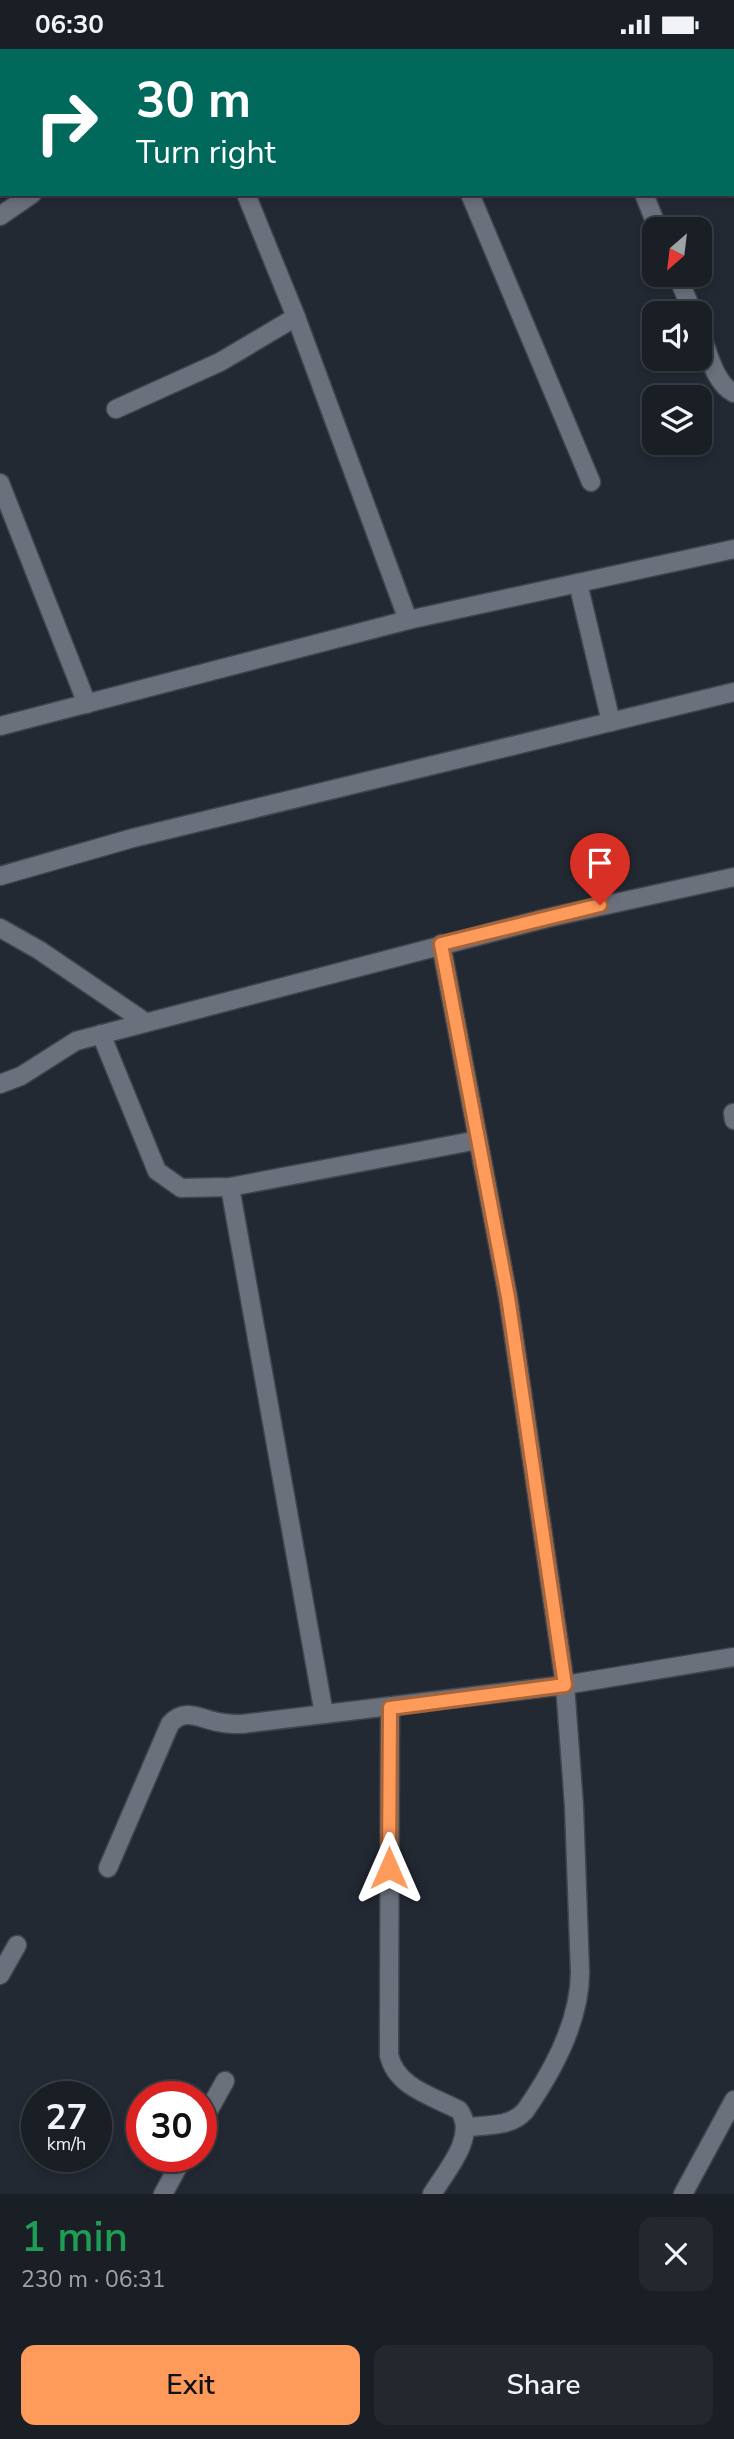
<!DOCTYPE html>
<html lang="en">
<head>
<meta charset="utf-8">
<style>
  body { margin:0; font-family:"Nunito Sans",sans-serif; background:#23272e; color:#f1f3f6; height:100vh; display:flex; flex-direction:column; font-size:26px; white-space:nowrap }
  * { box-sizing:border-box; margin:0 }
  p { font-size:23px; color:#9fa2a7 }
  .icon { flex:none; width:38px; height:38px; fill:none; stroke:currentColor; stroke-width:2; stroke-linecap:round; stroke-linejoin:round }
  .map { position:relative; height:2145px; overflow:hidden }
  .details { display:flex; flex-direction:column; background:#1a1f26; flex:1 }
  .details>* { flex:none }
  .guide { position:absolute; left:0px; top:0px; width:735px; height:147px; box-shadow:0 4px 10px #0003,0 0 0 2px #383d43; background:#00695c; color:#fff; overflow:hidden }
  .needle { width:46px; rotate:208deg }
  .buttons { position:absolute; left:642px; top:168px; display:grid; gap:14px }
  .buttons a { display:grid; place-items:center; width:70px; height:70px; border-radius:14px; background:#1a1f26; box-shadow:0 4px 10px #0003,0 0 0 2px #383d43; font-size:35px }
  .speed { position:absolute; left:21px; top:2032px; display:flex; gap:14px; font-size:35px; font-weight:700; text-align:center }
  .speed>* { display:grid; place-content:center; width:91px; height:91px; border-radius:50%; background:#1a1f26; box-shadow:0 4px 10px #0003,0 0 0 2px #383d43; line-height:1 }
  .speed small { font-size:18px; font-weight:400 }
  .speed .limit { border:10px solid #d22; background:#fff; color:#111 }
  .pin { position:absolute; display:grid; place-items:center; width:60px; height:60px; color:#fff; margin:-72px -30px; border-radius:50% 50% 50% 0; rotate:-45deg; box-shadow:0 0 7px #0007 }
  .pin .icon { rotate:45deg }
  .me { position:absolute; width:77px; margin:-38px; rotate:0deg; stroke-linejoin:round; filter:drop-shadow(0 0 5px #0008) }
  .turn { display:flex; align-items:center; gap:24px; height:147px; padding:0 21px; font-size:32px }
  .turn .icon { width:91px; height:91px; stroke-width:2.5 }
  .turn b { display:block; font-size:49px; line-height:60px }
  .round { display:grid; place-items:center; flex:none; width:74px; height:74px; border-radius:14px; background:#23272e }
  .head { display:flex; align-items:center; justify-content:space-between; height:119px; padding:0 21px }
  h1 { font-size:42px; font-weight:600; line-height:52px; color:#1e9e55 }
  .primary-button { display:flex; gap:14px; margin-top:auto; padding:14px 21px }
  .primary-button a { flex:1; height:80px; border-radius:14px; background:#ff9b5a; color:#111; font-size:28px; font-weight:600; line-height:80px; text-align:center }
  .primary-button a+a { background:#23272e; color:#f1f3f6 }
  .status { display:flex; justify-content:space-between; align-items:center; height:49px; padding:0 35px; background:#1a1f26; direction:ltr }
  .status svg { height:19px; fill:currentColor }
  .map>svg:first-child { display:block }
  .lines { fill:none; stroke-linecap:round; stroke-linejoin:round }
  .minor-casing { stroke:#40454e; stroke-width:21 }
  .minor { stroke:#6a717d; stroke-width:18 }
  .route-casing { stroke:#a6653a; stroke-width:18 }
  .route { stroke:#ff9b5a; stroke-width:12 }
</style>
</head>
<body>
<div class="status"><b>06:30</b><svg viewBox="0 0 49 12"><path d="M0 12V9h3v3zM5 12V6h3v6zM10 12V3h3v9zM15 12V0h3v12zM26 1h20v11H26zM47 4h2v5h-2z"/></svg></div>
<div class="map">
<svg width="734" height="2145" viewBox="0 0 734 2145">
  <rect width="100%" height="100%" fill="#232933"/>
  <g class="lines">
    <g class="minor-casing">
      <g id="minor">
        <path d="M72 0 73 2"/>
        <path d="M407 0 408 2"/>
        <path d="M721 0 722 2"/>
        <path d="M253 2 256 0"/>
        <path d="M733 24 734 26"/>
        <path d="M246 145 296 268 408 571"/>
        <path d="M470 145 591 433"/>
        <path d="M644 145 658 180"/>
        <path d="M0 167 32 145"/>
        <path d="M677 226 693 264"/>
        <path d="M700 282C708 302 714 334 734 344"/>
        <path d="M116 360 220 313 296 268"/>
        <path d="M0 434 87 655"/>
        <path d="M578 534 611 673"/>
        <path d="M0 677 408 571 734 500"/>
        <path d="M0 827 133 789 734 643"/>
        <path d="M0 879 39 901 145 973"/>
        <path d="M441 895 508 1248 565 1636 574 1757 580 1923C580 1973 553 2022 525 2062 511 2078 487 2076 466 2078"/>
        <path d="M101 985 157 1122 181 1139 230 1138 478 1091"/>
        <path d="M0 1035 21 1027 76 992 547 869 734 828"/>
        <path d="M733 1064 734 1071"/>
        <path d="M230 1138 324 1665"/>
        <path d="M390 1659 389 2006C396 2038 432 2047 459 2061 478 2087 446 2122 432 2145"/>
        <path d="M108 1819 170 1675C185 1658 200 1670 218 1673 226 1675 234 1675 242 1675L565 1636 734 1608"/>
        <path d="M0 1926 17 1896"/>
        <path d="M201 2075 225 2032"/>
        <path d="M163 2145 184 2107"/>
        <path d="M683 2145 734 2051"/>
      </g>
    </g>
    <use href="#minor" class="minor"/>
  </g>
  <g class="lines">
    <g class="route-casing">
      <path id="route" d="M389 1819 390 1659 565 1636 508 1248 441 895 600 856"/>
    </g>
    <use href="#route" class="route"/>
  </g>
</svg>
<div class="buttons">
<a><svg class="needle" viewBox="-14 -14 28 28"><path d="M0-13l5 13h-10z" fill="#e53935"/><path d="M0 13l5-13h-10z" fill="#9fa2a7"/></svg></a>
<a><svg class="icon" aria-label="sound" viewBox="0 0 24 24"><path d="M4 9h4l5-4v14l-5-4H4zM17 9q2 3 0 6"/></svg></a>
<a><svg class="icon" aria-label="layers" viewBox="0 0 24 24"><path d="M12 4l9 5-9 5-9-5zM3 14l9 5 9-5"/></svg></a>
</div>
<div class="speed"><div>27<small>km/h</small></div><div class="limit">30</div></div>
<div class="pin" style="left:600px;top:856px;background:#d93025"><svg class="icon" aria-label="arrive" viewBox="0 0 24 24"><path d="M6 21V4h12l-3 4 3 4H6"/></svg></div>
<svg class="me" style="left:389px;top:1819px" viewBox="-20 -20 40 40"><path d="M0-17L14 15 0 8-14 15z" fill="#ff9b5a" stroke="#fff" stroke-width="4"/></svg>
<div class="guide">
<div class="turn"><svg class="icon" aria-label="right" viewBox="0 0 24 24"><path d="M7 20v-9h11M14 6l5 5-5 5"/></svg><div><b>30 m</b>Turn right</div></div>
</div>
</div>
<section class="details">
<div class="head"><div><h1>1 min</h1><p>230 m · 06:31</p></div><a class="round"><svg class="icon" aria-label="close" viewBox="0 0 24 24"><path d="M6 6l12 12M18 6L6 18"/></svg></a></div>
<div class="primary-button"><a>Exit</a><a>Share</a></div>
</section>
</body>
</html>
